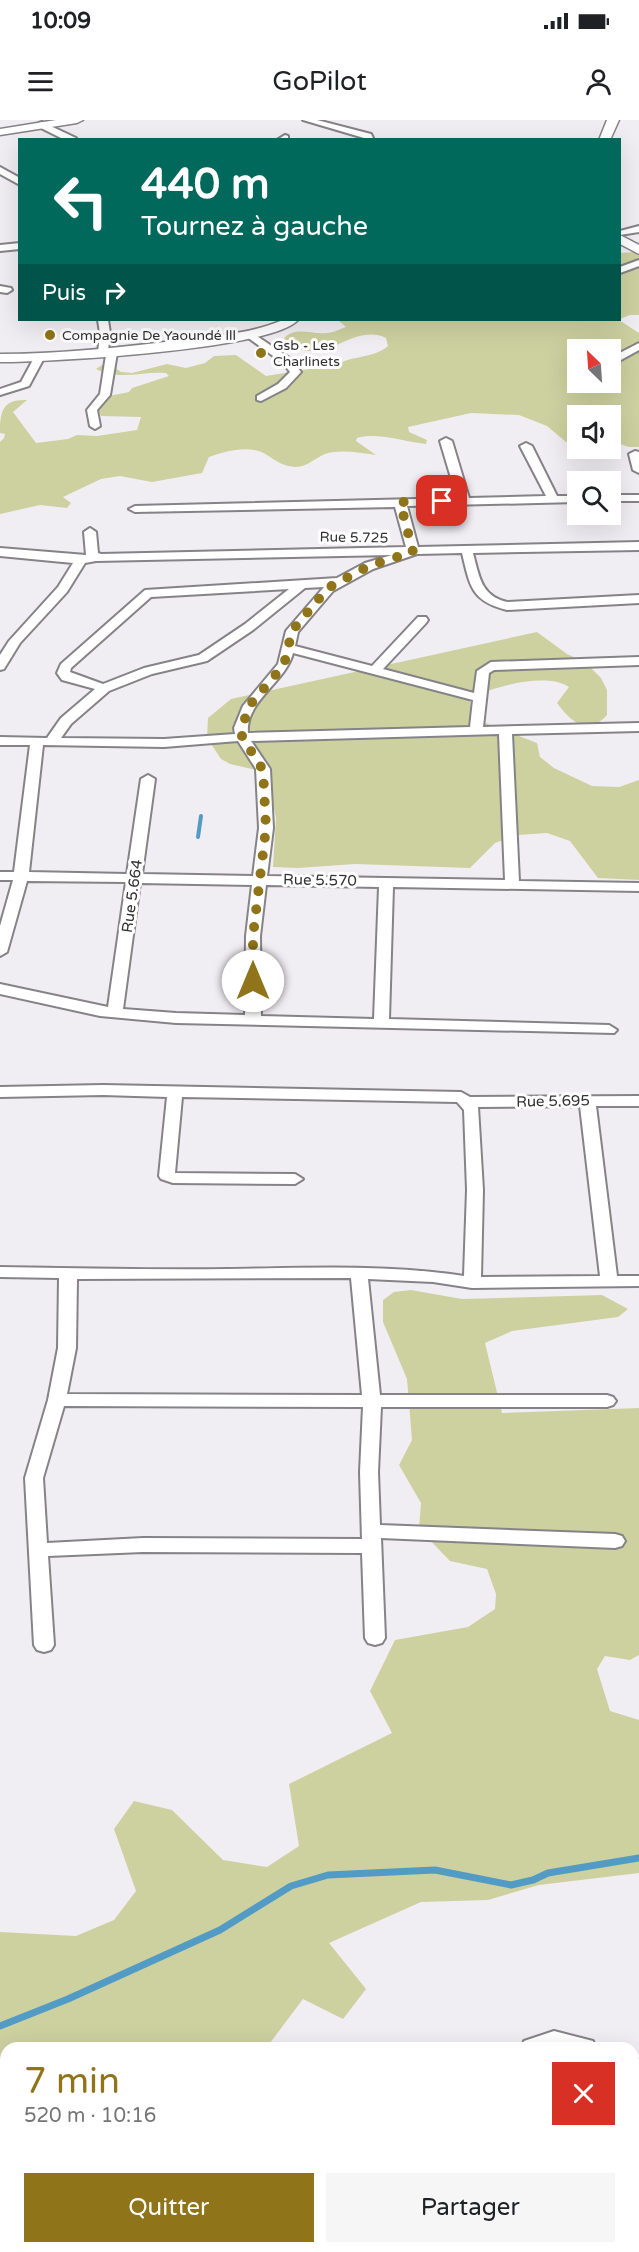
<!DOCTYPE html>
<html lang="fr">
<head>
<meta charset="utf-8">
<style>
  body { margin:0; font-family:"Varela Round",sans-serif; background:#f6f6f6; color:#202124; height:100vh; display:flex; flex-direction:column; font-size:22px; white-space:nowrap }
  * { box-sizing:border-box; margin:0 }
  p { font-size:20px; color:#757577 }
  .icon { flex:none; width:33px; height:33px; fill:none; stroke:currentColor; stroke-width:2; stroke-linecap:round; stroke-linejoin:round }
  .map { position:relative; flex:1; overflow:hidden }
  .sheet { position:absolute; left:0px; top:1922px; width:639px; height:212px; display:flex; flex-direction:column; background:#fff; border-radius:18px 18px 0 0; box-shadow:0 6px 24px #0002 }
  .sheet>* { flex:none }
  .guide { position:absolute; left:18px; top:18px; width:603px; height:183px; border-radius:0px; box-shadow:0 6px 24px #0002; background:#00695c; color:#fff; overflow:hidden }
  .needle { width:39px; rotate:335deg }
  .buttons { position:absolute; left:567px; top:219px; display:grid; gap:12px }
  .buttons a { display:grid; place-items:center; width:54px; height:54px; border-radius:0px; background:#fff; box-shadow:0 6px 24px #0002; font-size:30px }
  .pin { position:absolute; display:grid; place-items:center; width:51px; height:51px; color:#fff; margin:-26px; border-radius:12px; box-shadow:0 3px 9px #0006 }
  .me { position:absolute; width:66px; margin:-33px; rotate:0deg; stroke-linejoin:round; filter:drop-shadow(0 0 4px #0008) }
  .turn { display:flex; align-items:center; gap:21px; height:126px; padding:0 24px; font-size:27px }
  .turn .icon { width:78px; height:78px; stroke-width:2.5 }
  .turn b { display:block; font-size:42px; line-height:51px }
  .then { display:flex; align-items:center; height:57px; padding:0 24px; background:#0003; gap:12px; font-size:22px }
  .round { display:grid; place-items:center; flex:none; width:63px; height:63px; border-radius:0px; background:#f6f6f6 }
  .summary { display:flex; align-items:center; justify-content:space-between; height:102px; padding:0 24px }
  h1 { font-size:36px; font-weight:600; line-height:45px; color:#8f7419 }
  .cta { display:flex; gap:12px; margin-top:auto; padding:12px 24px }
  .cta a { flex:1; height:69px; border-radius:0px; background:#8f7419; color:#fff; font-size:24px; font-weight:600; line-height:69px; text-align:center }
  .cta a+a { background:#f6f6f6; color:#202124 }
  .status { display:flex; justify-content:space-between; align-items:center; height:42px; padding:0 30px; background:#fff; direction:ltr }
  .status svg { height:16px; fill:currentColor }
  header { display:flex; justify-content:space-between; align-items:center; height:78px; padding:0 24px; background:#fff; font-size:27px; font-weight:600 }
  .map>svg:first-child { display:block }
  .green { fill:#cdd1a0; fill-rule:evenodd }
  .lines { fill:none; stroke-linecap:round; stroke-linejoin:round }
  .stream-far1 { stroke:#529bc5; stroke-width:4 }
  .stream { stroke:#529bc5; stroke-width:7 }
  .minor-casing { stroke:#858387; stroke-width:4 }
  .tertiary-casing { stroke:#858387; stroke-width:3 }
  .minor { fill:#fff; fill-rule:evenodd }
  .tertiary { fill:#fff; fill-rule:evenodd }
  .route { stroke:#8f7419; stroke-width:10; stroke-dasharray:0 18 }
  .poi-dot { fill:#8f7419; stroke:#fff; stroke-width:2 }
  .labels { text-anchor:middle; stroke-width:6; stroke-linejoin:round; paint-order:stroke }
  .far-poi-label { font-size:14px; fill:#323133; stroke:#fff; text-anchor:start }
  .far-street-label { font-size:14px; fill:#323133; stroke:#fff }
  .street-label { font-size:15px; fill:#323133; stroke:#fff }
</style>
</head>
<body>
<div class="status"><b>10:09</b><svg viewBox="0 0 49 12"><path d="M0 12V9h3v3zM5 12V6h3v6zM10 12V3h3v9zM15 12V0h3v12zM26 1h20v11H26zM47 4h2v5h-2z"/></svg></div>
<header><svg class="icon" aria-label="menu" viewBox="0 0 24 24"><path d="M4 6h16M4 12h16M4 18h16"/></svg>GoPilot<svg class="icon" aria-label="person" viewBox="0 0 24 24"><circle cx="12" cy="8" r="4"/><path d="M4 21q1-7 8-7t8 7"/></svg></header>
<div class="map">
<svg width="639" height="2132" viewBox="0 0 639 2132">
  <rect width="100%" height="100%" fill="#f1eef3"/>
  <g class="green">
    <path d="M634 132 639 136V195H630L620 199V133Z"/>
    <path d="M338 200H619L639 213V327H629L611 321 610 296H578L577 320 575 323 566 322 547 306 519 295 471 293 408 307 409 312 427 320 426 324C404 322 377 312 357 318L356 321 376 335C359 333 341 329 325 334 315 338 307 347 296 347 282 346 278 342 267 335 251 324 225 331 209 337L202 353 152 362 120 356 101 359 63 377 71 383 67 388 40 385 0 394V322L4 318 5 314 0 313C0 292 2 279 27 280L13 292 36 323 68 319 77 315 97 316 137 310 141 297 101 296 97 288 109 276 129 272 132 268 169 256 166 253C142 251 119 261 96 249L102 245H112L121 252 132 253 167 244 186 248 205 243 214 236 236 235 266 256 309 249H332C347 234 372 240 388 226L386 218C350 201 321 255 284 218 296 206 312 215 327 213 333 213 340 209 346 207ZM578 230H610V262H578Z"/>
    <path d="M537 512 567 534 585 542 601 558 607 570V595C587 617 570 601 557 583L569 567C548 552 493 566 472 578L470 584 483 602 537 623 540 637 554 648 592 666 619 667 639 660V760L598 758 570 721 547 713 518 715 495 723 470 748 355 744 298 748 273 747 276 698 268 659 256 650 230 644 221 639 207 618 208 598 231 579Z"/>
    <path d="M411 1170 462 1179 602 1175 628 1189 618 1197 512 1211 485 1223 502 1293 639 1288V1535L630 1540 605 1536 597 1549 610 1591 639 1600V1753L539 1765 488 1780 421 1782 329 1823 366 1869 343 1899 303 1879 267 1927 6 1928V2127H91L86 2132H0V1812L76 1816 114 1800 136 1771 114 1709 134 1681 172 1690 223 1740 267 1747 299 1726 289 1664 392 1613 370 1571 395 1520 468 1507 495 1489 496 1474 487 1449 450 1441 419 1409 421 1383 399 1345 412 1320 408 1271 407 1259 383 1202V1180L394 1172Z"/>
    <path d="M332 2127H428L429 2132H333Z"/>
  </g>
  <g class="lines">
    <path class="stream-far1" d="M198 717 201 696"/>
    <path class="stream" d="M0 1906 68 1879 220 1810 291 1766 328 1755 435 1750 511 1765 533 1760 548 1753 639 1738"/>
    <g class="minor-casing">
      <g id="minor">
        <path d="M303 0H317L371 14 373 18 362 20 364 18Z"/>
        <path d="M42 2 76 18 77 20H65L39 7V3Z"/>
        <path d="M285 15 288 16V20H277Z"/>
        <path d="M0 47 20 58V65L0 54Z"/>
        <path d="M639 106V112L620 115V111Z"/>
        <path d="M20 123V129L0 131V125Z"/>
        <path d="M639 140V146L620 153V147Z"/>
        <path d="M0 166 11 168 12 170 7 173 0 172Z"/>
        <path d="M98 200H108L110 213 108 231 117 233 110 275 97 290 100 306 95 309 90 306 87 290 100 274 106 235 98 233 100 213Z"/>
        <path d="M251 212 292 240 301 252 286 268 261 281 257 280V276L278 264 290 252 284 244 247 217V213Z"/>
        <path d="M639 223V230L610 246V238Z"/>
        <path d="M39 235 44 238 29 266 0 275V269L21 262 34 238Z"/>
        <path d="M446 318 452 321 469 378 546 376 520 326 526 323 532 326 557 376H578V382L407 386 418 427 639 422V430L473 433C479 456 481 476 507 482L639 475V483L507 490C471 481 470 466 462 433L417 434 373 449 333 471 298 512 295 526 372 546 418 497H426L428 500 426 503 383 549 474 573 477 551 491 542 639 537V545L494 550 489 553 483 607 639 603V611L512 614 519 761 639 763V771L393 767 389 899 609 905 617 910 614 913 176 903 100 896 0 874V864L108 887 126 762 27 761 7 832 0 836V806L13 760H0V752H14L30 625H0V617L47 618 61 598 95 569 62 560 57 553 61 544 145 470 337 458 365 443 392 435 96 441 85 443 67 472 20 523 4 549 0 550V535L9 521 58 467 73 443 0 436V428L86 435 84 412 90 408 96 412 98 433 101 434 406 427 395 387 135 392 129 389 135 386 457 378 440 321ZM324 467 286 511 278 544 243 586 234 608 235 614 164 619 61 618 71 604 109 571 152 554 207 541 253 510 305 468ZM289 469 245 504 199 535 144 548 103 564 70 552 71 548 151 477ZM293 533 473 580 470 607 248 613C245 581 286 562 293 533ZM499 614 505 760 267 756 273 708 270 649 251 621ZM238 621 256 649 259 708 253 756 142 754 155 659 148 655 141 659 127 754 29 752 43 625 164 627ZM140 763 252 765 246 816 245 895 176 893 123 889ZM266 765 379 767 374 899 261 896 260 816Z"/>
        <path d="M635 331 639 332V353L633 350 629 334Z"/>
        <rect x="610" y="375" width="29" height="6"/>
        <path d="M103 965 461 972 470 977 639 976V986H596L617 1156H639V1166L472 1168 433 1162 368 1159 380 1275H607L613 1277 616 1281 613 1285 607 1287H381L378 1352 380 1405 615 1414 622 1416 625 1421 622 1426 615 1428 381 1418 385 1518 382 1523 375 1525 368 1523 365 1518 362 1433 143 1432 48 1436 54 1525 51 1530 44 1532 37 1530 34 1525 25 1358 48 1280 58 1228 59 1158 0 1157V1147C76 1148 152 1150 227 1149 306 1148 386 1144 464 1156L467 1070 464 990 457 982 182 977 175 1053 295 1054 303 1059 295 1064 173 1063 161 1059 159 1056 167 977 103 975 0 977V967ZM580 986 600 1156 481 1157 483 1070 478 987ZM351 1158 362 1275 67 1274 76 1228 77 1159ZM64 1286 363 1287 360 1352 362 1419 143 1418 47 1423 43 1358Z"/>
        <path d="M554 1911 593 1921 596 1928H521L524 1921Z"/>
        <path d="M633 1938 639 1940V1961L633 1959Z"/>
        <path d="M0 2084 6 2085V2107L0 2106Z"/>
        <rect x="47" y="2127" width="24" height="5"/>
        <path d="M431 2127H455L454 2132H430Z"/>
      </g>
    </g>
    <g class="tertiary-casing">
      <g id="tertiary">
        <path d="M56 0H83L77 3 0 15V9Z"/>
        <path d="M607 0H619L610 20H599Z"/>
        <path d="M620 115 639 125V134L620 124Z"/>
        <path d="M283 200H298C271 230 48 242 0 242V234C63 234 126 227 188 219 220 215 253 213 283 200Z"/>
      </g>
    </g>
    <use href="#minor" class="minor"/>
    <use href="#tertiary" class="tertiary"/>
  </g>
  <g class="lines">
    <path class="route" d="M253 861V816L266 708 263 650 242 617V608L249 586 284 545 292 511 328 468 369 446 413 432 400 382 442 381"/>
  </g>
  <g class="poi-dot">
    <circle cx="50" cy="215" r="6"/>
    <circle cx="261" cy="233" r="6"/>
  </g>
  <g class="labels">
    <g class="far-poi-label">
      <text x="62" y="220">Compagnie De Yaoundé lll</text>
      <text x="273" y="230">Gsb - Les<tspan x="273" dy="16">Charlinets</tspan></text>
    </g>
    <g class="far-street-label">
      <text transform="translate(354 417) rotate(1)" y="5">Rue 5.725</text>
    </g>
    <g class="street-label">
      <text transform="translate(320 760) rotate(1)" y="5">Rue 5.570</text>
      <text transform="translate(132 776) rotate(-82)" y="5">Rue 5.664</text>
      <text transform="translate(553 981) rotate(-1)" y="5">Rue 5.695</text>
    </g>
  </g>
</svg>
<div class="buttons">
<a><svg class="needle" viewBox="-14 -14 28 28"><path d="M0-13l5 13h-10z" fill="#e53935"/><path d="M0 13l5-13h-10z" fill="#757577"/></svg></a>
<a><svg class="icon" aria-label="sound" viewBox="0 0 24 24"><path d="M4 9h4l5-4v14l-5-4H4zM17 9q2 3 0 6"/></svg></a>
<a><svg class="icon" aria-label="search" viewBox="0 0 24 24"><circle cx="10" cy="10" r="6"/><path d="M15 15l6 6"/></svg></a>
</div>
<div class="pin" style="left:442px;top:381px;background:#d93025"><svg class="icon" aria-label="arrive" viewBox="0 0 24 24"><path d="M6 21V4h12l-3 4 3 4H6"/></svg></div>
<svg class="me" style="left:253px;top:861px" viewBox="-20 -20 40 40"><circle r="19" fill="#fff"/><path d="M0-13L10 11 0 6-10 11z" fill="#8f7419"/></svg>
<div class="guide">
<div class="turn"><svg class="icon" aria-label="left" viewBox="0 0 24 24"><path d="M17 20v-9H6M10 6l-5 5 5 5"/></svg><div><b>440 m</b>Tournez à gauche</div></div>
<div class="then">Puis<svg class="icon" aria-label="right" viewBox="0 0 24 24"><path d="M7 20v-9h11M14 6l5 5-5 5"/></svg></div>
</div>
<section class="sheet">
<div class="summary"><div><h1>7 min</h1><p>520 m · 10:16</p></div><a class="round" style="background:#d93025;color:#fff"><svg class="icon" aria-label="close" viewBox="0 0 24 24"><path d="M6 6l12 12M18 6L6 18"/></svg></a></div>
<div class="cta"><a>Quitter</a><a>Partager</a></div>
</section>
</div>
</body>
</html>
